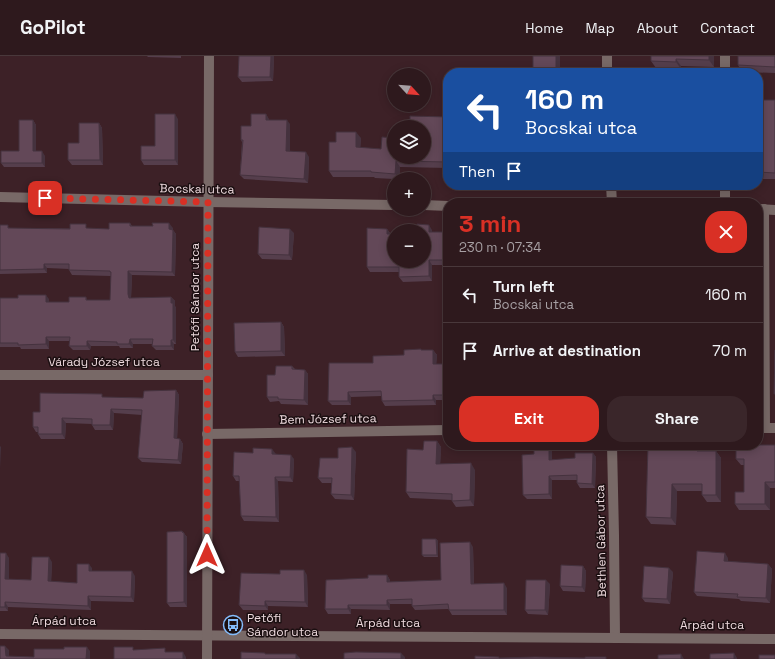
<!DOCTYPE html>
<html lang="en">
<head>
<meta charset="utf-8">
<style>
  body { margin:0; font-family:"Space Grotesk",sans-serif; background:#3a262a; color:#f1f3f6; height:100vh; display:flex; flex-direction:column; font-size:15px; white-space:nowrap }
  * { box-sizing:border-box; margin:0 }
  p { font-size:13px; color:#a7a0a4 }
  .icon { flex:none; width:22px; height:22px; fill:none; stroke:currentColor; stroke-width:2; stroke-linecap:round; stroke-linejoin:round }
  .map { position:relative; flex:1; overflow:hidden }
  .panel { position:absolute; left:443px; top:142px; width:320px; height:252px; display:flex; flex-direction:column; background:#2e191d; border-radius:16px; box-shadow:0 2px 10px #0003,0 0 0 1px #49383b }
  .panel>* { flex:none }
  .guide { position:absolute; left:443px; top:12px; width:320px; height:122px; border-radius:16px; box-shadow:0 2px 10px #0003,0 0 0 1px #49383b; background:#1a4fa0; color:#fff; overflow:hidden }
  .needle { width:26px; rotate:116deg }
  .controls { position:absolute; left:387px; top:12px; display:grid; gap:8px }
  .controls a { display:grid; place-items:center; width:44px; height:44px; border-radius:50%; background:#2e191d; box-shadow:0 2px 10px #0003,0 0 0 1px #49383b; font-size:20px }
  .pin { position:absolute; display:grid; place-items:center; width:34px; height:34px; color:#fff; margin:-17px; border-radius:8px; box-shadow:0 2px 6px #0006 }
  .me { position:absolute; width:44px; margin:-22px; rotate:0deg; stroke-linejoin:round; filter:drop-shadow(0 0 3px #0008) }
  .turn { display:flex; align-items:center; gap:14px; height:84px; padding:0 16px; font-size:18px }
  .turn .icon { width:52px; height:52px; stroke-width:2.5 }
  .turn b { display:block; font-size:28px; line-height:34px }
  .then { display:flex; align-items:center; height:38px; padding:0 16px; background:#0003; gap:8px; font-size:15px }
  .round { display:grid; place-items:center; flex:none; width:42px; height:42px; border-radius:16px; background:#3a262a }
  .overview { display:flex; align-items:center; justify-content:space-between; height:68px; padding:0 16px }
  h1 { font-size:24px; font-weight:800; line-height:30px; color:#d93025 }
  .cta { display:flex; gap:8px; margin-top:auto; padding:8px 16px }
  .cta a { flex:1; height:46px; border-radius:16px; background:#d93025; color:#fff; font-size:16px; font-weight:800; line-height:46px; text-align:center }
  .cta a+a { background:#3a262a; color:#f1f3f6 }
  ul { padding:0; list-style:none }
  li { display:flex; align-items:center; gap:12px; height:56px; padding:0 16px; border-top:1px solid #49383b }
  li div { flex:1 }
  li b { display:block; font-size:15px }
  li em { font-style:normal }
  header { display:flex; align-items:center; gap:24px; box-sizing:border-box; height:56px; padding:0 20px; background:#2e191d; border-bottom:1px solid #49383b }
  header strong { font-size:19px }
  nav { display:flex; gap:22px; margin-inline-start:auto; font-size:14px }
  .map>svg:first-child { display:block }
  .lines { fill:none; stroke-linecap:round; stroke-linejoin:round }
  .minor { stroke:#786967; stroke-width:10 }
  .wall { fill:#553e4c }
  .shaded-wall { fill:#45323e }
  .building { fill:#634858; stroke:#45323e }
  .route { stroke:#d93025; stroke-width:7; stroke-dasharray:0 12.6 }
  .labels { text-anchor:middle; stroke-width:3; stroke-linejoin:round; paint-order:stroke }
  .street-label { font-size:12px; fill:#edd9dd; stroke:#1b0f11 }
  .poi-label { font-size:12px; fill:#edd9dd; stroke:#1b0f11; text-anchor:start }
</style>
</head>
<body>
<header>
<strong>GoPilot</strong>
<nav><a>Home</a><a>Map</a><a>About</a><a>Contact</a></nav>
</header>
<div class="map">
<svg width="775" height="603" viewBox="0 0 775 603">
  <rect width="100%" height="100%" fill="#3d2127"/>
  <g class="lines">
    <g class="minor">
      <path d="M607 0V17"/>
      <path d="M725 17V0"/>
      <path d="M611 129 612 147"/>
      <path d="M0 141 208 146 394 149"/>
      <path d="M725 147V129"/>
      <path d="M424 149 448 150"/>
      <path d="M758 153 775 154"/>
      <path d="M764 153 765 372"/>
      <path d="M0 319H208"/>
      <path d="M758 372H775"/>
      <path d="M207 378 448 374"/>
      <path d="M612 389 614 479 615 582"/>
      <path d="M0 578 775 583"/>
      <path d="M207 603 209 0"/>
    </g>
  </g>
  <g class="wall">
    <path d="M147 0H181V2L148 1Z"/>
    <path d="M274 0 273 25 242 26 238 21Z"/>
    <path d="M714 0V11L681 10V13L656 12 651 5Z"/>
    <path d="M775 0V17L742 16 738 9Z"/>
    <rect x="758" y="44" width="17" height="79"/>
    <path d="M266 58 269 64 290 68V95L309 101 308 127 244 123 240 119 242 86 241 84Z"/>
    <path d="M448 61V112L400 111V123H394L375 122 374 121H333L329 115 336 86 361 82 360 92 394 101Z"/>
    <path d="M178 63V109H144L141 104 155 90Z"/>
    <path d="M33 64 36 69V95L45 100V111H4L1 107 19 95Z"/>
    <path d="M99 67 102 72 103 109H72L68 104 79 87Z"/>
    <path d="M130 167 132 170 173 172V174L176 178 175 220 132 219 131 242 171 241 175 245V250L176 252V288H174V294H156L152 290V288H133V292H120L119 290H91L90 294H73L69 290V285H49V293H21L20 291H0V242L49 243V246H69L86 241 87 244H110L111 220 72 219 69 214V213L47 212V217L0 218V169L10 172 109 173Z"/>
    <path d="M387 173 390 177 394 205 432 174V176H448V209H432V225L403 226 399 221V216H370L367 211Z"/>
    <path d="M294 177 292 204 262 203 258 198Z"/>
    <path d="M281 266 284 271 285 300 238 301 235 296Z"/>
    <path d="M422 294H433L437 299 436 308H448V344H436V349L385 350 382 345V340L351 341V349H332L328 345 373 307Z"/>
    <path d="M292 310 295 313 305 314 308 318V349L281 348 279 345 270 346 267 341 275 319Z"/>
    <path d="M176 334 179 339 177 383H180L183 388 181 408 142 406 138 402 142 359 114 357 113 374H95L92 369V368L66 367 65 383H41L38 378V376H36L33 371 40 356 104 341 143 342Z"/>
    <path d="M437 385 441 391 440 408 475 414 474 450 456 451 452 445V444L410 442 406 436 423 394Z"/>
    <path d="M648 389 701 395H716L721 402V446H707L702 439V435H677L676 469 651 468 646 461Z"/>
    <path d="M775 389V432H770V454H739L735 448 744 436V409H741L736 403Z"/>
    <path d="M549 391 552 396V404L575 402 593 397 596 401 595 432H580L577 427V424H552V443H527L523 439 534 398Z"/>
    <path d="M356 396 354 444 335 443 331 438 332 427H322L318 422 338 402Z"/>
    <path d="M253 397 276 398 294 403 293 426 278 425 279 466 244 465 241 460 239 425H236L233 420Z"/>
    <path d="M182 475 187 481V551H170L167 547Z"/>
    <path d="M436 483 438 485V501H424L422 499Z"/>
    <path d="M473 491 474 528 507 532V559H452L449 554V553L415 554 412 550V548H390V554L351 553V558H328L325 553 368 522 387 519 390 524V526L441 524Z"/>
    <path d="M0 497 9 502V523L31 524 52 506 51 526 77 527 92 512V515L135 520 134 546 91 545V554L8 551V555H0Z"/>
    <path d="M728 502V506L768 508 772 513 770 547 741 545 739 543 697 540 694 536Z"/>
    <path d="M583 510 586 515 585 536 563 535 560 530Z"/>
    <path d="M673 516 670 548 645 546 642 542Z"/>
    <path d="M307 519 308 551 268 550V554H243L239 549Z"/>
    <path d="M550 528 548 559 528 558 525 554Z"/>
  </g>
  <g class="shaded-wall">
    <path d="M271 0H274L273 25 270 21Z"/>
    <rect x="556" y="0" width="4" height="17"/>
    <path d="M709 0H714V11L709 4Z"/>
    <path d="M676 3 681 10V13L676 6Z"/>
    <path d="M175 58 178 63V109L175 104Z"/>
    <path d="M266 58 269 63V68L266 64Z"/>
    <path d="M33 64 36 69V100L33 95Z"/>
    <path d="M287 64 290 68V100L286 95Z"/>
    <path d="M99 67 102 72 103 109 100 104Z"/>
    <path d="M356 76 361 82 360 97 356 91Z"/>
    <path d="M42 95 45 100V111L42 107Z"/>
    <path d="M306 96 309 101 308 127 304 123Z"/>
    <path d="M396 105 400 111V123L395 118Z"/>
    <path d="M169 167 173 172V178L169 173Z"/>
    <path d="M429 169 432 174V181L429 176Z"/>
    <path d="M290 173 294 177 292 204 289 199Z"/>
    <path d="M387 173 390 177V182L387 178Z"/>
    <path d="M173 174 176 178 175 220 172 216Z"/>
    <path d="M429 204 432 209V225L429 220Z"/>
    <path d="M44 208 47 212V217L44 213Z"/>
    <path d="M128 215 132 219 131 243 129 242 128 238Z"/>
    <path d="M46 239 49 243V251L46 246Z"/>
    <path d="M171 241 175 245V250L176 252V288L173 284Z"/>
    <path d="M281 266 284 271 285 300 281 295Z"/>
    <path d="M46 281 49 285V293L46 288Z"/>
    <path d="M130 283 133 288V292L129 288Z"/>
    <path d="M171 284 174 288V294L171 290Z"/>
    <path d="M87 285 91 290 90 294 87 290Z"/>
    <path d="M433 294 437 299 436 313 433 308Z"/>
    <path d="M305 314 308 318V349L304 344Z"/>
    <path d="M176 334 179 339 177 386 174 382Z"/>
    <path d="M348 336 351 341V349L348 345Z"/>
    <path d="M433 339 436 344V349L433 344Z"/>
    <path d="M111 353 114 357 113 374 110 369Z"/>
    <path d="M62 362 66 367 65 383 62 378Z"/>
    <path d="M180 383 183 388 181 408 178 404Z"/>
    <path d="M437 385 441 391 440 414 436 408Z"/>
    <path d="M0 390 1 391 0 413Z"/>
    <path d="M697 390 702 397 697 395Z"/>
    <path d="M352 391 356 396 354 444 351 439Z"/>
    <path d="M549 391 552 396V409L549 404Z"/>
    <path d="M272 393 276 398H272Z"/>
    <path d="M716 395 721 402V446L716 439Z"/>
    <path d="M593 397 596 401 595 432 592 428Z"/>
    <path d="M291 399 294 403 293 426 290 421Z"/>
    <path d="M471 407 475 414 474 450 470 444Z"/>
    <path d="M549 420 552 424V443L549 438Z"/>
    <path d="M275 421 278 425 279 466 276 461Z"/>
    <path d="M765 426 770 432V454L765 448Z"/>
    <path d="M672 428 677 435 676 469 671 462Z"/>
    <path d="M182 475 187 481V551L184 546Z"/>
    <path d="M436 483 438 485V501L437 499Z"/>
    <path d="M470 486 473 491 474 533 471 528Z"/>
    <path d="M6 497 9 502V528L5 523Z"/>
    <path d="M725 497 728 502 727 510 724 505Z"/>
    <path d="M49 501 52 506 51 530 48 525Z"/>
    <path d="M89 508 92 512V519L89 515Z"/>
    <path d="M768 508 772 513 770 547 766 542Z"/>
    <path d="M583 510 586 515 585 536 582 531Z"/>
    <path d="M669 512 673 516 670 548 667 543Z"/>
    <path d="M304 514 307 519 308 551 305 546Z"/>
    <path d="M132 515 135 520 134 546 131 541Z"/>
    <path d="M387 519 390 524V531L387 526Z"/>
    <path d="M546 524 550 528 548 559 545 554Z"/>
    <path d="M504 527 507 532V559L504 554Z"/>
    <path d="M88 540 91 545V554L88 550Z"/>
    <path d="M387 544 390 548V554L387 549Z"/>
    <path d="M265 545 268 550V554L265 550Z"/>
    <path d="M5 546 8 551V555L5 551Z"/>
    <path d="M348 549 351 553V558L348 553Z"/>
    <path d="M5 590 9 594V603L6 600Z"/>
    <path d="M87 591 90 595V603H86Z"/>
    <path d="M183 596 186 601V603H183Z"/>
    <path d="M401 597 405 601V603H401Z"/>
    <path d="M734 597 737 602V603H734Z"/>
    <path d="M296 598 300 602V603H296Z"/>
    <path d="M681 598 684 603H681Z"/>
  </g>
  <g class="building">
    <path d="M239 0H271L270 21H238Z"/>
    <rect x="533" y="0" width="23" height="17"/>
    <path d="M651 0H709V4L676 3V6L651 5Z"/>
    <path d="M738 0H775V11L738 9Z"/>
    <path d="M758 44H775V117L758 116Z"/>
    <path d="M155 58H175V104H141V90H155Z"/>
    <path d="M251 58H266V64H287L286 95 306 96 304 123 240 119 243 84H241V70H251Z"/>
    <path d="M410 60 448 61V106L396 105 395 118 371 116V115H329V86H336V76H356V91L381 93 382 81 394 82V101H424V71H410Z"/>
    <path d="M19 64H33V95H42V107H1V95H19Z"/>
    <path d="M79 67H99L100 104H68V87H79Z"/>
    <path d="M109 167H130V170H153L152 167H169V173L173 174 172 216 128 215V238L129 242 171 241V247H173V284H171V290H152L153 283H130L129 288H117V286L87 285V290H69L70 281H46V288L18 289V287H0V242H18V239H46V246H69V241H86V244H110L111 216H110V215L69 214V208H44V213L0 214V169H8V172L70 173V168H86V172L109 173Z"/>
    <path d="M417 168 429 169V176H448V204H429V220L399 221V211H367V172L387 173V178H394V205H424V175H417Z"/>
    <path d="M259 171 290 173 289 199 258 198Z"/>
    <path d="M281 266V295L235 296 234 267Z"/>
    <path d="M421 293V294H433V308H448V339H433V344L382 345 381 335 348 336V345H328L329 307H373V300L404 299V294Z"/>
    <path d="M775 294V338H774Z"/>
    <path d="M276 310H292V313L305 314 304 344 278 343V341H267V319H275Z"/>
    <path d="M176 334 174 382 180 383 178 404 138 402 142 354 111 353 110 369H92V363L62 362V378H38V371H33V356H40V337L102 338V341L143 342 144 335Z"/>
    <path d="M424 385H437L436 408 471 407 470 444 452 445V438L406 436 407 393 423 394Z"/>
    <path d="M648 389 697 390V395H716V439H702V428H672L671 462 646 461Z"/>
    <path d="M736 389H775V426H765V448H735V436H744V403H736Z"/>
    <path d="M352 391 351 439 331 438 332 422H318L320 402H338V392Z"/>
    <path d="M549 391V404L575 402V397H593L592 428 577 427V419L549 420V438L523 439 522 399 534 398V392Z"/>
    <path d="M253 392 272 393V398L291 399 290 421H275L276 461 241 460 239 420H233L234 396 253 397Z"/>
    <path d="M182 475V476L184 477V546L167 547V476Z"/>
    <path d="M422 483H436L437 499H422Z"/>
    <path d="M470 486 471 528 504 527V554H449L448 548 412 550V543L387 544V549H348V553H325L326 524 368 522V519H387V526L441 524 440 487Z"/>
    <path d="M697 495 725 497 724 505 768 508 766 542 737 541 738 538 694 536Z"/>
    <path d="M0 497H6L5 523 31 524 32 501H49L48 525 77 527V508H89V515H132L131 541 88 540V550L5 546V551H0Z"/>
    <path d="M561 509 583 510 582 531 560 530Z"/>
    <path d="M644 510 669 512 667 543 642 542Z"/>
    <path d="M280 514H304L305 546 265 545V550L239 549 241 517 280 518Z"/>
    <path d="M526 524H546L545 554H525Z"/>
    <path d="M0 590H5L6 600 34 601V593H64V591H87L86 603H0Z"/>
    <path d="M114 591H133V594L165 592V596H183V603H114Z"/>
    <path d="M241 596 265 597V598H296V603H241Z"/>
    <path d="M356 596 401 597V603H344V597Z"/>
    <path d="M734 597V603H710V598Z"/>
    <path d="M681 598V603H658V599Z"/>
    <rect x="759" y="599" width="16" height="4"/>
    <path d="M475 600 499 601V602L535 601 585 602V601H606V603H475Z"/>
  </g>
  <g class="lines">
    <path class="route" d="M45 142 208 146 207 499"/>
  </g>
  <defs>
    <g id="bus-ring" transform="scale(1)"><circle r="9.5" fill="#1b0f11" stroke="#84bcfb" stroke-width="1.5"/><path d="M-5-6H5V4H4V6H2V4H-2V6H-4V4H-5ZM-3.5-4V0h7V-4ZM-3.5 1.2v1.5H-2V1.2ZM2 1.2v1.5H3.5V1.2Z" fill="#84bcfb"/></g>
  </defs>
  <g fill-rule="evenodd">
    <use href="#bus-ring" x="233" y="569"/>
  </g>
  <g class="labels">
    <g class="street-label">
      <text transform="translate(197 133) rotate(1)" y="4">Bocskai utca</text>
      <text transform="translate(195 241) rotate(-90)" y="4">Petőfi Sándor utca</text>
      <text x="104" y="310">Várady József utca</text>
      <text transform="translate(328 363) rotate(-1)" y="4">Bem József utca</text>
      <text transform="translate(601 485) rotate(-91)" y="4">Bethlen Gábor utca</text>
      <text x="64" y="569">Árpád utca</text>
      <text x="388" y="571">Árpád utca</text>
      <text x="712" y="573">Árpád utca</text>
    </g>
    <g class="poi-label">
      <text x="247" y="566">Petőfi<tspan x="247" dy="14">Sándor utca</tspan></text>
    </g>
  </g>
</svg>
<div class="controls">
<a><svg class="needle" viewBox="-14 -14 28 28"><path d="M0-13l5 13h-10z" fill="#e53935"/><path d="M0 13l5-13h-10z" fill="#a7a0a4"/></svg></a>
<a><svg class="icon" aria-label="layers" viewBox="0 0 24 24"><path d="M12 4l9 5-9 5-9-5zM3 14l9 5 9-5"/></svg></a>
<a>+</a>
<a>−</a>
</div>
<div class="pin" style="left:45px;top:142px;background:#d93025"><svg class="icon" aria-label="arrive" viewBox="0 0 24 24"><path d="M6 21V4h12l-3 4 3 4H6"/></svg></div>
<svg class="me" style="left:207px;top:499px" viewBox="-20 -20 40 40"><path d="M0-17L14 15 0 8-14 15z" fill="#d93025" stroke="#fff" stroke-width="4"/></svg>
<div class="guide">
<div class="turn"><svg class="icon" aria-label="left" viewBox="0 0 24 24"><path d="M17 20v-9H6M10 6l-5 5 5 5"/></svg><div><b>160 m</b>Bocskai utca</div></div>
<div class="then">Then<svg class="icon" aria-label="arrive" viewBox="0 0 24 24"><path d="M6 21V4h12l-3 4 3 4H6"/></svg></div>
</div>
<section class="panel">
<div class="overview"><div><h1>3 min</h1><p>230 m · 07:34</p></div><a class="round" style="background:#d93025;color:#fff"><svg class="icon" aria-label="close" viewBox="0 0 24 24"><path d="M6 6l12 12M18 6L6 18"/></svg></a></div>
<ul>
<li><svg class="icon" aria-label="left" viewBox="0 0 24 24"><path d="M17 20v-9H6M10 6l-5 5 5 5"/></svg><div><b>Turn left</b><p>Bocskai utca</p></div><em>160 m</em></li>
<li><svg class="icon" aria-label="arrive" viewBox="0 0 24 24"><path d="M6 21V4h12l-3 4 3 4H6"/></svg><div><b>Arrive at destination</b></div><em>70 m</em></li>
</ul>
<div class="cta"><a>Exit</a><a>Share</a></div>
</section>
</div>
</body>
</html>
